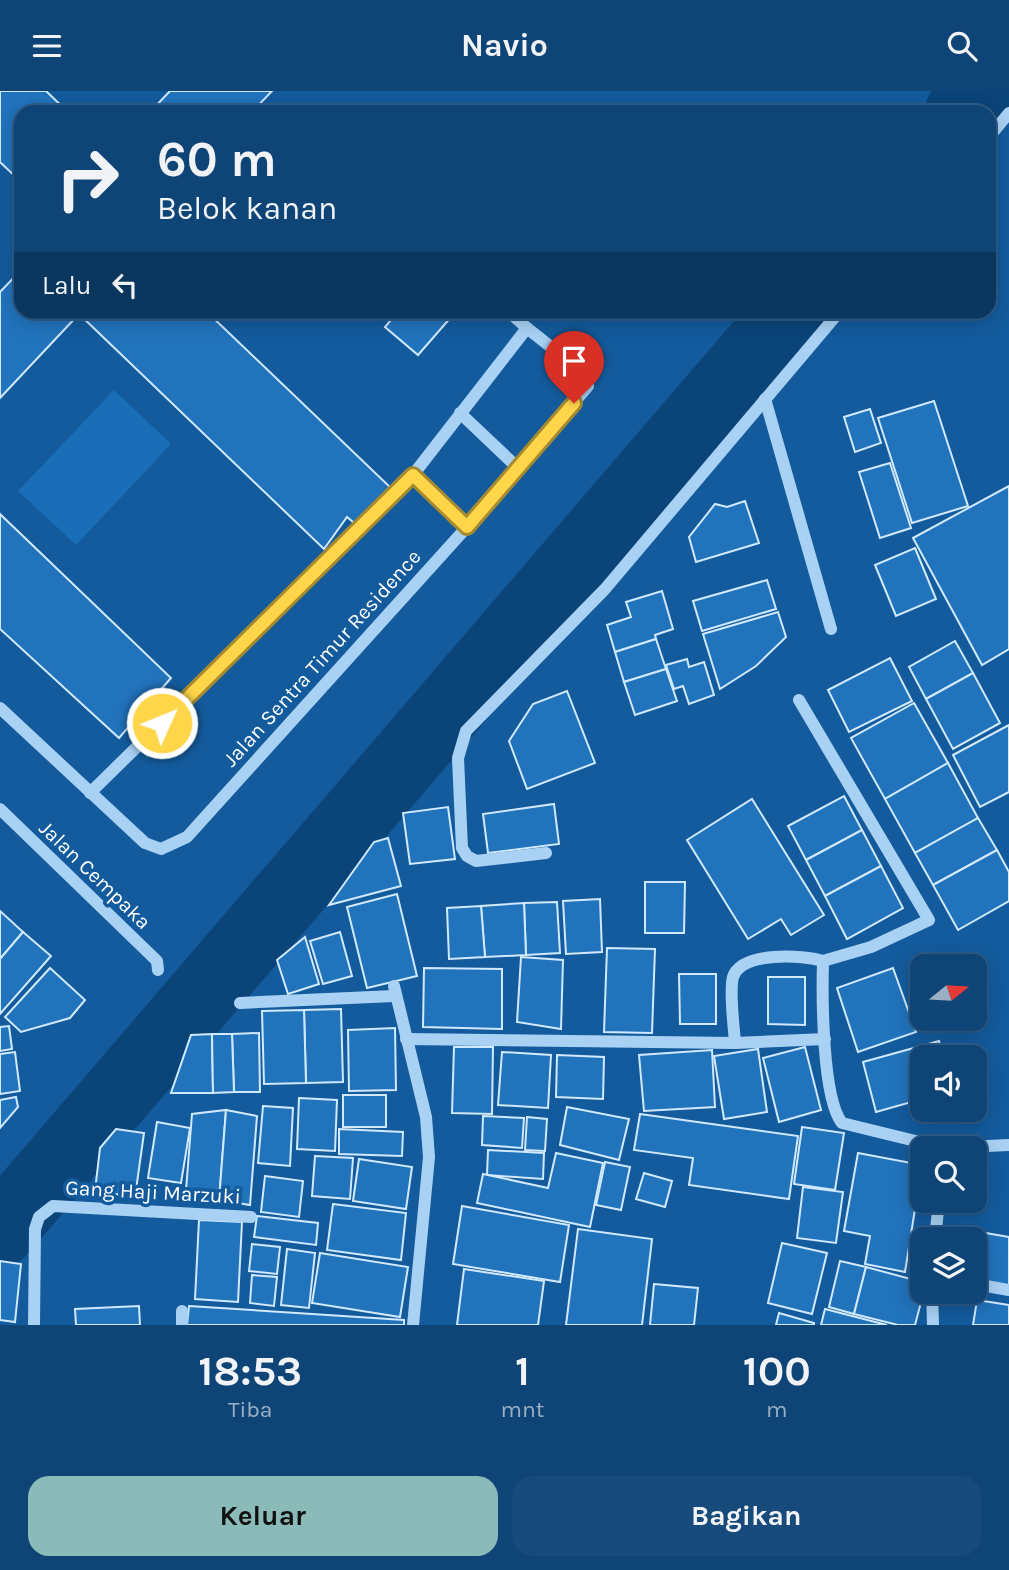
<!DOCTYPE html>
<html lang="id">
<head>
<meta charset="utf-8">
<style>
  body { margin:0; font-family:Karla,sans-serif; background:#174b7b; color:#f1f3f6; height:100vh; display:flex; flex-direction:column; font-size:26px; white-space:nowrap }
  * { box-sizing:border-box; margin:0 }
  p { font-size:23px; color:#9bb0c5 }
  .icon { flex:none; width:38px; height:38px; fill:none; stroke:currentColor; stroke-width:2; stroke-linecap:round; stroke-linejoin:round }
  .map { position:relative; height:1234px; overflow:hidden }
  .side { display:flex; flex-direction:column; background:#0e4476; flex:1 }
  .side>* { flex:none }
  .banner { position:absolute; left:14px; top:14px; width:982px; height:214px; border-radius:21px; box-shadow:0 4px 18px #0003,0 0 0 2px #2e5c88; background:#0e4476; color:#f1f3f6; overflow:hidden }
  .needle { width:46px; rotate:72deg }
  .tools { position:absolute; left:910px; top:863px; display:grid; gap:14px }
  .tools a { display:grid; place-items:center; width:77px; height:77px; border-radius:14px; background:#0e4476; box-shadow:0 4px 18px #0003,0 0 0 2px #2e5c88; font-size:35px }
  .pin { position:absolute; display:grid; place-items:center; width:60px; height:60px; color:#fff; margin:-72px -30px; border-radius:50% 50% 50% 0; rotate:-45deg; box-shadow:0 0 7px #0007 }
  .pin .icon { rotate:45deg }
  .me { position:absolute; width:77px; margin:-38px; rotate:46deg; stroke-linejoin:round; filter:drop-shadow(0 0 5px #0008) }
  .turn { display:flex; align-items:center; gap:24px; height:147px; padding:0 28px; font-size:32px }
  .turn .icon { width:91px; height:91px; stroke-width:2.5 }
  .turn b { display:block; font-size:49px; line-height:60px }
  .then { display:flex; align-items:center; height:66px; padding:0 28px; background:#0003; gap:14px; font-size:26px }
  .eta { display:flex; justify-content:space-evenly; align-items:center; height:119px; text-align:center }
  .eta b { font-size:42px; font-weight:700; line-height:49px }
  .primary-button { display:flex; gap:14px; margin-top:auto; padding:14px 28px }
  .primary-button a { flex:1; height:80px; border-radius:21px; background:#8bbbb9; color:#111; font-size:28px; font-weight:700; line-height:80px; text-align:center }
  .primary-button a+a { background:#174b7b; color:#f1f3f6 }
  header { display:flex; justify-content:space-between; align-items:center; height:91px; padding:0 28px; background:#0e4476; font-size:32px; font-weight:700 }
  .map>svg:first-child { display:block }
  .green { fill:#1a6eb7 }
  .lines { fill:none; stroke-linecap:round; stroke-linejoin:round }
  .river { stroke:#0b4479; stroke-width:72 }
  .building { fill:#2173bc; stroke:#d1e9fe; stroke-width:2 }
  .minor { stroke:#a9d1f4; stroke-width:12 }
  .route-casing { stroke:#a68a30; stroke-width:18 }
  .route { stroke:#ffd54a; stroke-width:12 }
  .labels { text-anchor:middle; stroke-width:7; stroke-linejoin:round; paint-order:stroke }
  .street-label { font-size:21px; fill:#fff; stroke:#135b9d }
</style>
</head>
<body>
<header><svg class="icon" aria-label="menu" viewBox="0 0 24 24"><path d="M4 6h16M4 12h16M4 18h16"/></svg>Navio<svg class="icon" aria-label="search" viewBox="0 0 24 24"><circle cx="10" cy="10" r="6"/><path d="M15 15l6 6"/></svg></header>
<div class="map">
<svg width="1009" height="1234" viewBox="0 0 1009 1234">
  <rect width="100%" height="100%" fill="#135b9d"/>
  <path class="green" d="M114 299 171 353 76 454 18 400Z"/>
  <g class="lines">
    <g class="river">
      <path d="M961 21 979 0"/>
      <path d="M0 1140 790 220"/>
    </g>
  </g>
  <g class="building">
    <path d="M0 0H46L68 21H21V91L0 71Z"/>
    <path d="M170 0H272L252 21H150Z"/>
    <path d="M21 179V220H206L392 398 359 436 347 426 324 458 79 223 0 307V201Z"/>
    <path d="M398 220H447L452 225 418 264 385 236Z"/>
    <path d="M934 310 968 415 912 432 878 327Z"/>
    <path d="M870 318 881 352 855 361 844 326Z"/>
    <path d="M890 372 911 437 880 447 859 381Z"/>
    <path d="M1009 395V558L982 574 913 447Z"/>
    <path d="M745 410 759 452 696 471 689 446 715 413 727 416Z"/>
    <path d="M0 423 171 587 119 647 0 538Z"/>
    <path d="M915 457 936 508 896 525 875 474Z"/>
    <path d="M767 489 776 518 702 540 693 510Z"/>
    <path d="M662 500 673 538 655 544 656 548 615 561 607 534 631 526 626 511Z"/>
    <path d="M778 521 786 546 756 575 720 598 703 543Z"/>
    <path d="M656 548 666 578 624 591 615 561Z"/>
    <path d="M955 550 973 582 926 608 909 576Z"/>
    <path d="M890 567 912 610 849 641 828 599Z"/>
    <path d="M687 568 689 576 704 571 714 604 689 613 683 595 674 598 666 574Z"/>
    <path d="M666 578 677 610 635 624 624 591Z"/>
    <path d="M973 582 1000 632 953 658 926 608Z"/>
    <path d="M567 600 595 672 527 698 509 650 533 613Z"/>
    <path d="M914 612 948 672 885 708 851 647Z"/>
    <path d="M1009 634V701L980 716 953 664Z"/>
    <path d="M948 672 978 727 915 762 885 708Z"/>
    <path d="M844 705 862 739 806 769 788 735Z"/>
    <path d="M752 708 824 824 791 844 781 828 748 848 687 749Z"/>
    <path d="M554 713 559 753 488 762 483 723Z"/>
    <path d="M448 716 455 768 410 773 403 722Z"/>
    <path d="M978 727 997 759 933 794 915 762Z"/>
    <path d="M862 739 881 775 825 805 806 769Z"/>
    <path d="M388 747 401 795 329 814 374 751Z"/>
    <path d="M997 759 1009 781V810L958 839 933 794Z"/>
    <path d="M881 775 903 817 847 848 825 805Z"/>
    <path d="M645 791H685L684 842H645Z"/>
    <path d="M397 803 417 885 367 897 347 816Z"/>
    <path d="M600 808 602 861 566 863 563 810Z"/>
    <path d="M557 811 560 862 526 864 524 812Z"/>
    <path d="M524 812 526 864 485 866 481 815Z"/>
    <path d="M481 815 485 866 449 868 447 817Z"/>
    <path d="M0 820 23 841 0 868Z"/>
    <path d="M23 841 51 865 0 923V868Z"/>
    <path d="M340 841 352 885 323 893 310 850Z"/>
    <path d="M305 846 319 893 288 903 277 869Z"/>
    <path d="M607 857 655 858 652 942 604 941Z"/>
    <path d="M521 866 563 869 561 938 517 931Z"/>
    <path d="M50 877 85 909 70 927 21 941 5 926Z"/>
    <path d="M424 877 502 878V938L423 936Z"/>
    <path d="M893 877 916 941 858 961 837 897Z"/>
    <path d="M679 883H716V933H680Z"/>
    <path d="M768 886H805V934L768 933Z"/>
    <path d="M341 918 343 991 306 992 304 919Z"/>
    <path d="M304 919 306 992 264 993 262 920Z"/>
    <path d="M9 935 12 958 0 960V936Z"/>
    <path d="M395 937 396 999 349 1000 348 939Z"/>
    <path d="M259 942 260 1001H234L232 943Z"/>
    <path d="M212 943 213 1002H171L191 944Z"/>
    <path d="M212 943H232L234 1001 213 1002Z"/>
    <path d="M939 950 944 966H922V1008L876 1021 863 971Z"/>
    <path d="M454 956H493L492 1023 452 1022Z"/>
    <path d="M805 956 821 1019 779 1031 763 967Z"/>
    <path d="M758 958 767 1021 724 1028 714 965Z"/>
    <path d="M712 959 715 1016 644 1020 639 964Z"/>
    <path d="M15 961 20 1000 0 1003V963Z"/>
    <path d="M502 961 551 964 548 1017 498 1014Z"/>
    <path d="M557 964 604 966 603 1008 556 1006Z"/>
    <rect x="343" y="1004" width="43" height="32"/>
    <path d="M16 1006 18 1016 0 1037V1009Z"/>
    <path d="M299 1007 337 1009 335 1060 297 1058Z"/>
    <path d="M263 1015 293 1017 290 1075 258 1072Z"/>
    <path d="M567 1016 629 1028 619 1069 560 1054Z"/>
    <path d="M226 1019 219 1109 185 1112 192 1023Z"/>
    <path d="M226 1019 257 1025 250 1114 219 1109Z"/>
    <path d="M640 1023 798 1045 789 1108 689 1094 693 1067 634 1059Z"/>
    <path d="M483 1025 524 1027 522 1057 482 1054Z"/>
    <path d="M527 1026 547 1028 545 1060 525 1059Z"/>
    <path d="M157 1031 190 1037 181 1092 148 1087Z"/>
    <path d="M802 1036 844 1042 835 1099 794 1093Z"/>
    <path d="M116 1038 144 1042 135 1106 95 1100 100 1057Z"/>
    <path d="M339 1038 403 1041 402 1065 339 1063Z"/>
    <path d="M488 1059 544 1062 543 1088 487 1084Z"/>
    <path d="M556 1062 603 1072 590 1136 477 1112 483 1083 548 1097Z"/>
    <path d="M858 1062 922 1074 905 1181 865 1173 870 1145 844 1140Z"/>
    <path d="M315 1065 353 1067 350 1108 312 1105Z"/>
    <path d="M359 1068 412 1076 406 1118 353 1110Z"/>
    <path d="M605 1071 630 1076 621 1119 596 1114Z"/>
    <path d="M644 1082 672 1090 665 1116 636 1108Z"/>
    <path d="M265 1085 303 1090 299 1126 261 1121Z"/>
    <path d="M803 1096 843 1101 836 1152 797 1147Z"/>
    <path d="M333 1113 406 1122 401 1169 327 1159Z"/>
    <path d="M462 1115 569 1134 560 1191 453 1173Z"/>
    <path d="M257 1125 318 1132 316 1154 254 1146Z"/>
    <path d="M199 1129 242 1131 238 1211 195 1208Z"/>
    <path d="M578 1138 652 1148 642 1234H566Z"/>
    <path d="M980 1141 1009 1146V1195L975 1189Z"/>
    <path d="M782 1152 827 1162 812 1223 768 1212Z"/>
    <path d="M252 1153 280 1156 277 1183 249 1180Z"/>
    <path d="M287 1158 315 1162 309 1217 281 1214Z"/>
    <path d="M320 1162 408 1176 400 1226 312 1212Z"/>
    <path d="M0 1170 21 1173 15 1231 0 1229Z"/>
    <path d="M840 1170 866 1176 854 1223 829 1216Z"/>
    <path d="M866 1176 922 1191 924 1200 915 1234H898L854 1223Z"/>
    <path d="M464 1178 544 1190 538 1234H457Z"/>
    <path d="M252 1184 277 1186 274 1215 250 1212Z"/>
    <path d="M654 1193 698 1197 694 1234H650Z"/>
    <path d="M977 1209 1009 1214V1234H973Z"/>
    <path d="M139 1215 140 1234H76L75 1218Z"/>
    <path d="M189 1215 404 1229V1234H187Z"/>
    <path d="M825 1218 887 1234H821Z"/>
    <path d="M779 1222 814 1232V1234H776Z"/>
  </g>
  <g class="lines">
    <g class="minor">
      <path d="M989 46 1009 22"/>
      <path d="M765 308 831 538"/>
      <path d="M460 322 517 376"/>
      <path d="M413 384 467 436"/>
      <path d="M799 609 929 829 871 856 823 870C822 905 822 1007 842 1032L944 1057"/>
      <path d="M0 617 145 752 161 758 187 746 467 436 588 295 585 283 527 237"/>
      <path d="M90 702 413 384 527 237 508 220"/>
      <path d="M0 718 157 870 158 879"/>
      <path d="M546 762 476 770 467 765 462 757 458 667 466 640 605 498 840 220"/>
      <path d="M394 895 426 1026 429 1066 413 1234"/>
      <path d="M240 912 394 905"/>
      <path d="M406 948 735 952 825 948"/>
      <path d="M735 952C734 936 729 901 733 886 742 860 803 864 823 870"/>
      <path d="M944 1057 1009 1054"/>
      <path d="M935 1148 939 1110"/>
      <path d="M975 1193 1009 1199"/>
      <path d="M932 1200 933 1234"/>
      <path d="M34 1234 35 1138 39 1126 53 1115 251 1126"/>
      <path d="M182 1234V1220"/>
    </g>
  </g>
  <g class="lines">
    <g class="route-casing">
      <path id="route" d="M162 632 413 384 467 436 574 312"/>
    </g>
    <use href="#route" class="route"/>
  </g>
  <g class="labels">
    <g class="street-label">
      <text transform="translate(322 567) rotate(-48)" y="7">Jalan Sentra Timur Residence</text>
      <text transform="translate(95 784) rotate(44)" y="7">Jalan Cempaka</text>
      <text transform="translate(153 1101) rotate(3)" y="7">Gang Haji Marzuki</text>
    </g>
  </g>
</svg>
<div class="tools">
<a><svg class="needle" viewBox="-14 -14 28 28"><path d="M0-13l5 13h-10z" fill="#e53935"/><path d="M0 13l5-13h-10z" fill="#9bb0c5"/></svg></a>
<a><svg class="icon" aria-label="sound" viewBox="0 0 24 24"><path d="M4 9h4l5-4v14l-5-4H4zM17 9q2 3 0 6"/></svg></a>
<a><svg class="icon" aria-label="search" viewBox="0 0 24 24"><circle cx="10" cy="10" r="6"/><path d="M15 15l6 6"/></svg></a>
<a><svg class="icon" aria-label="layers" viewBox="0 0 24 24"><path d="M12 4l9 5-9 5-9-5zM3 14l9 5 9-5"/></svg></a>
</div>
<div class="pin" style="left:574px;top:312px;background:#d93025"><svg class="icon" aria-label="arrive" viewBox="0 0 24 24"><path d="M6 21V4h12l-3 4 3 4H6"/></svg></div>
<svg class="me" style="left:162px;top:632px" viewBox="-20 -20 40 40"><circle r="17" fill="#ffd54a" stroke="#fff" stroke-width="3"/><path d="M0-11L8 9 0 5-8 9z" fill="#fff"/></svg>
<div class="banner">
<div class="turn"><svg class="icon" aria-label="right" viewBox="0 0 24 24"><path d="M7 20v-9h11M14 6l5 5-5 5"/></svg><div><b>60 m</b>Belok kanan</div></div>
<div class="then">Lalu<svg class="icon" aria-label="left" viewBox="0 0 24 24"><path d="M17 20v-9H6M10 6l-5 5 5 5"/></svg></div>
</div>
</div>
<section class="side">
<div class="eta">
<div><b>18:53</b><p>Tiba</p></div>
<div><b>1</b><p>mnt</p></div>
<div><b>100</b><p>m</p></div>
</div>
<div class="primary-button"><a>Keluar</a><a>Bagikan</a></div>
</section>
</body>
</html>
